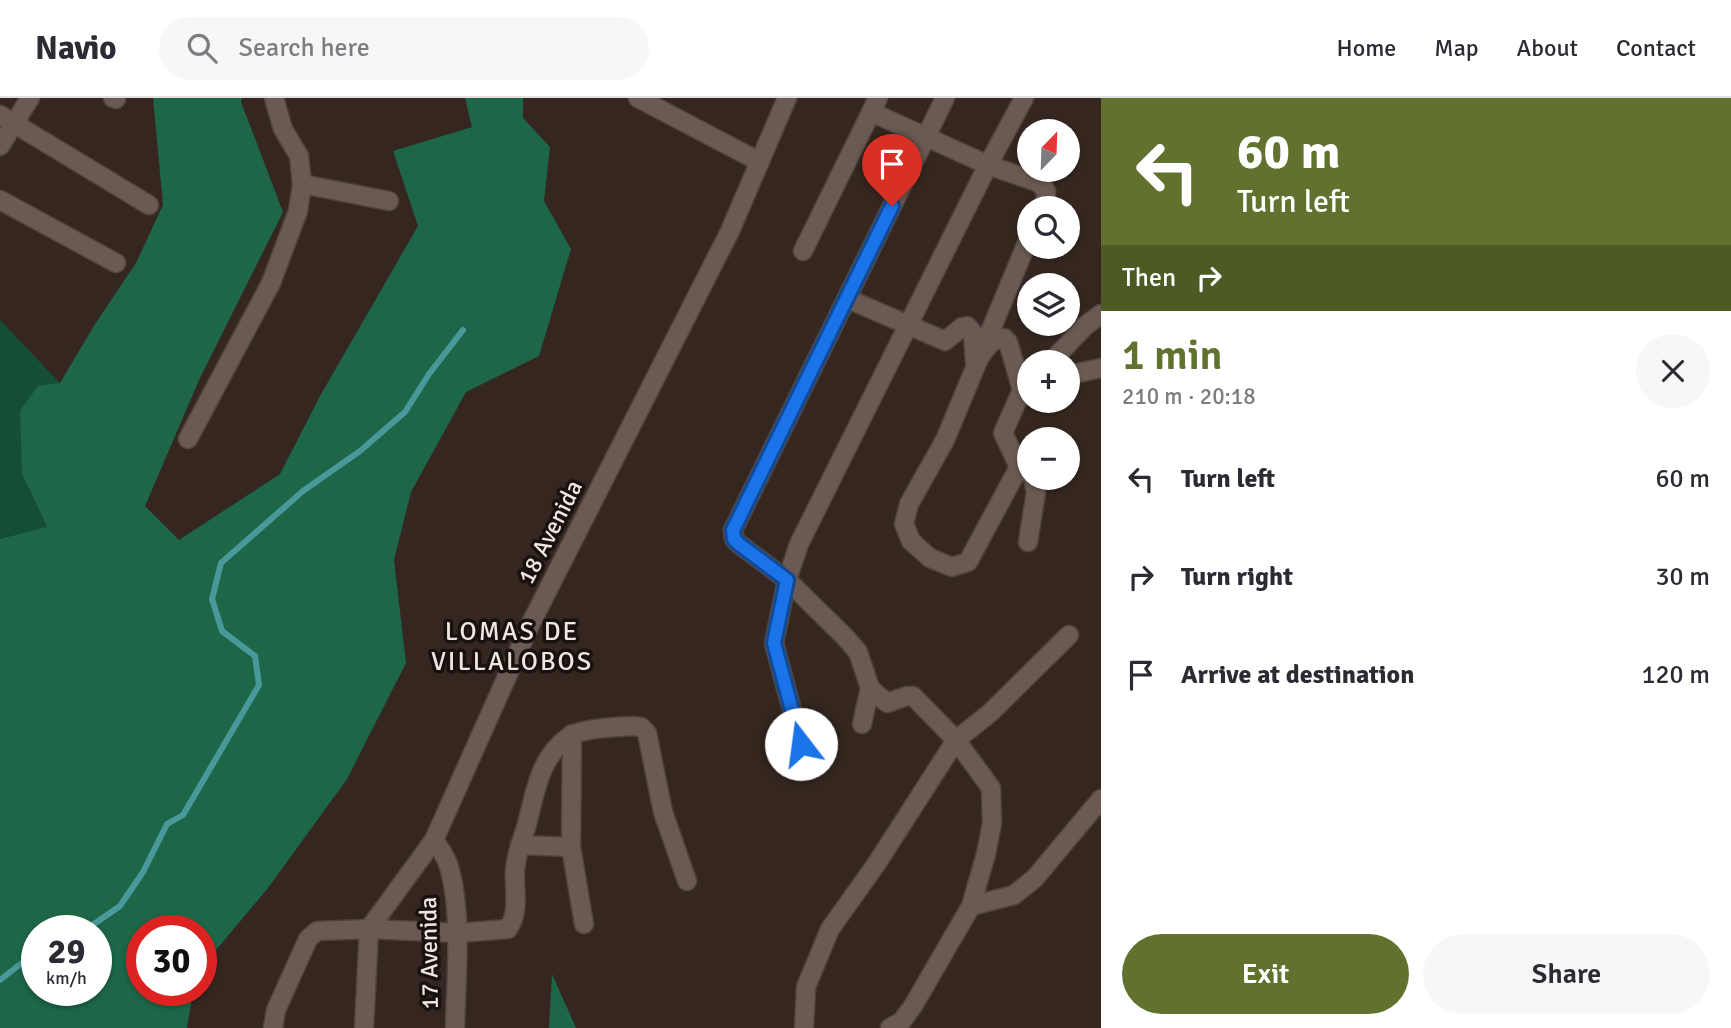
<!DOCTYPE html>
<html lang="en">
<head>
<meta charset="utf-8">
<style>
  body { margin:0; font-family:Signika,sans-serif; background:#f7f7f7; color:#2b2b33; height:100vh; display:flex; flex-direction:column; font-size:26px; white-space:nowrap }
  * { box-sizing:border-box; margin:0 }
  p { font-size:23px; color:#7c7c81 }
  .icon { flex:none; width:38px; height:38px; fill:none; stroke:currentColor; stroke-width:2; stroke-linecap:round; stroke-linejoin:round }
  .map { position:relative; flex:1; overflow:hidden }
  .side { display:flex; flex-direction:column; background:#fff; width:630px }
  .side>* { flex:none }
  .top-card { background:#60722e; color:#fff; overflow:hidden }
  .needle { width:46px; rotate:23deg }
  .controls { position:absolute; left:1017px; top:21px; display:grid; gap:14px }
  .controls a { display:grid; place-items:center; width:63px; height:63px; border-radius:50%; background:#fff; box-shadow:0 2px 5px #0004; font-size:35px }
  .speed { position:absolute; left:21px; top:817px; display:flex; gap:14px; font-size:35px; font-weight:700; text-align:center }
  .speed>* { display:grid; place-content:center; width:91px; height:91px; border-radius:50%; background:#fff; box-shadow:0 2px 5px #0004; line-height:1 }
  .speed small { font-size:18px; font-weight:400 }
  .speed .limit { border:10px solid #d22; background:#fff; color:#111 }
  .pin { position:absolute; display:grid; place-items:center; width:60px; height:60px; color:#fff; margin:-72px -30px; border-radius:50% 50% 50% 0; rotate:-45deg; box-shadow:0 0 7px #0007 }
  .pin .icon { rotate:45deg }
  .me { position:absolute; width:77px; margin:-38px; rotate:345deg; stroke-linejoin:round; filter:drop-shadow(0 0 5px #0008) }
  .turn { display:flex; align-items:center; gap:24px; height:147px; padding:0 21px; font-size:32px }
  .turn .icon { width:91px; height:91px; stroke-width:2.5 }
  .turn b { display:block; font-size:49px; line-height:60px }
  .then { display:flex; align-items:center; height:66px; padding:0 21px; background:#0003; gap:14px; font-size:26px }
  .round { display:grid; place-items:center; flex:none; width:74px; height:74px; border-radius:37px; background:#f7f7f7 }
  .summary { display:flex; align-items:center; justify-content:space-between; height:119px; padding:0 21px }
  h1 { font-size:42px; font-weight:600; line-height:52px; color:#60722e }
  .cta { display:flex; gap:14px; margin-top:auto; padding:14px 21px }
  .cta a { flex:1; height:80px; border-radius:42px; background:#60722e; color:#fff; font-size:28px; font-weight:600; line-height:80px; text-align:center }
  .cta a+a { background:#f7f7f7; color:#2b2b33 }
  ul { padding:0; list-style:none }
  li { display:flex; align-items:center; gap:21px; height:98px; padding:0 21px }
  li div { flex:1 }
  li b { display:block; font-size:26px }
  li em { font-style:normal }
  header { display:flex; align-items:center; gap:42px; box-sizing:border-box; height:98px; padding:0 35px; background:#fff; border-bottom:2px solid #e1e1e2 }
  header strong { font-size:33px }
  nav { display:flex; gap:38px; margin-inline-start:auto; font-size:24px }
  .search { width:490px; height:63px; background:#f7f7f7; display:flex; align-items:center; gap:18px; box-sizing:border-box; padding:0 24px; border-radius:38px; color:#7c7c81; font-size:26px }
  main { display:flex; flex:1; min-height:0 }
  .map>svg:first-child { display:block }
  .green { fill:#154e36 }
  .forest { fill:#1d6648; fill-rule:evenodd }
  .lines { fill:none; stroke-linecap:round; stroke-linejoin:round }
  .stream { stroke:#49989a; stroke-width:6 }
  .minor-casing { stroke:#4f433e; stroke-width:21 }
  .minor { stroke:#6a5a53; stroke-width:18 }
  .route-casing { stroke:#114b97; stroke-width:18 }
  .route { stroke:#1a73e8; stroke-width:12 }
  .labels { text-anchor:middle; stroke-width:7; stroke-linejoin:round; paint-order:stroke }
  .street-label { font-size:24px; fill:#f0e6e2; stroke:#18120f }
  .neighbourhood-label { font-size:26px; letter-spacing:2px; fill:#f0e6e2; stroke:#18120f }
</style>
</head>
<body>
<header>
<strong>Navio</strong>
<div class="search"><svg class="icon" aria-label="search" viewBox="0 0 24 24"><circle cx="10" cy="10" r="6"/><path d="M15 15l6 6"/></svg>Search here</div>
<nav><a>Home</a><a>Map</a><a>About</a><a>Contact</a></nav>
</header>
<main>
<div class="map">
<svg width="1101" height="930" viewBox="0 0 1101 930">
  <rect width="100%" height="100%" fill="#352720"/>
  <path class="green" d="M0 222 60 285 22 376 47 430 0 441Z"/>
  <g class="forest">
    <path d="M153 0H242L241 4 283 114 199 282 145 408 179 442 280 376 320 298 418 128 393 53 472 29 465 0H523V20L550 49 544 103 571 151 539 258 466 294 411 394 394 462 406 565 347 681 268 790 201 870V833H142V892L193 893 187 930H0V441L47 429 22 376 20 313 38 288 60 285 95 226 136 165 163 107ZM37 833H96V892H37Z"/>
    <path d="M552 876 576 930H549Z"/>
  </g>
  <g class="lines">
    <g class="stream">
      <path d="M84 833 120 808 143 774 167 726 183 717 259 587 255 558 222 533 212 501 221 465 303 393 360 353 405 314 429 276 463 232"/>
      <path d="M0 882 37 853"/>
    </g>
    <g class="minor-casing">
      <g id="minor">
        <path d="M113 0 116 1"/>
        <path d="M638 0 760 64"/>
        <path d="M871 14 988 67 1040 85 1046 93V101L1042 110"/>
        <path d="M0 17 149 107"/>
        <path d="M0 48 30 0"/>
        <path d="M302 86 389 103"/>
        <path d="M0 102 116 165"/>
        <path d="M803 153 878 0"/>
        <path d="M848 201 945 243 962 229 967 228 973 235 975 265 992 243 1004 240 1008 244 1022 292 1029 289"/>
        <path d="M1051 264 1085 228 1101 216"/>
        <path d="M1068 277 1101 270"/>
        <path d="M188 341 271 185 298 113 302 86 299 58 283 31 274 0"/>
        <path d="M1019 369 968 464 952 469 930 460 911 443 904 426 909 406 945 342 1029 140"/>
        <path d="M1028 375 1019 369 1003 335 1022 292 1029 286"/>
        <path d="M1028 444 1036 394 1033 380"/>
        <path d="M870 590 887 605 907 598H913L956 642 991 690 992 725 986 756 971 808 913 908 902 923 890 930"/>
        <path d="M862 626 870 590 858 554 845 539 787 482 739 446 734 441 733 432 945 0"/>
        <path d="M572 636 571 749 584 826"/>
        <path d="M801 646 774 545 787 482 799 446 988 67 1024 0"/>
        <path d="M434 742C439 749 445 757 448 766 463 811 456 882 455 930"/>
        <path d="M520 747 571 749"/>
        <path d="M971 808 1014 797 1035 780 1101 701"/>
        <path d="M273 930 276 912 308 841 317 833 369 831 458 835 508 831C520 813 514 794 515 774 515 756 524 739 528 722 536 690 541 657 570 638 583 630 618 629 634 628L641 629 647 635 663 714 687 783"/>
        <path d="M364 930 369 831 434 742 530 527 730 133 787 0"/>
        <path d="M804 930 806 889 830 831 877 765 956 642 990 615 1069 537"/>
      </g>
    </g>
    <use href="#minor" class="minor"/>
  </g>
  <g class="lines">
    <g class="route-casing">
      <path id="route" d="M801 646 774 545 787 482 739 446 734 441 733 432 892 108"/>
    </g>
    <use href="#route" class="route"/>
  </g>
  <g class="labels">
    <g class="street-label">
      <text transform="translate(550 434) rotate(-63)" y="8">18 Avenida</text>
      <text transform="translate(429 855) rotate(-91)" y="8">17 Avenida</text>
    </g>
    <g class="neighbourhood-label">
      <text x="512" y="542">LOMAS DE<tspan x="512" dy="30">VILLALOBOS</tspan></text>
    </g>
  </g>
</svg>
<div class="controls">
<a><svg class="needle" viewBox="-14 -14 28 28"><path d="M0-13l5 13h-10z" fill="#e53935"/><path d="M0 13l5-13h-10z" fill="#7c7c81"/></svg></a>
<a><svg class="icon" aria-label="search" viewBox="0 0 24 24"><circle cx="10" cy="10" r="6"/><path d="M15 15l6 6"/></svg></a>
<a><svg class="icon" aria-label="layers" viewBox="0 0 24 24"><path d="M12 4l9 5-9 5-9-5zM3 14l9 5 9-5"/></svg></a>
<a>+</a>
<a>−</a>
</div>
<div class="speed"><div>29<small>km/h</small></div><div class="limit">30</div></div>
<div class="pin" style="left:892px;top:108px;background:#d93025"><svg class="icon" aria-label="arrive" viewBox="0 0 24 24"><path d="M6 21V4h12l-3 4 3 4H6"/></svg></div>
<svg class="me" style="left:801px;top:646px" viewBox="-20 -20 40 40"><circle r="19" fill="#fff"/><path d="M0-13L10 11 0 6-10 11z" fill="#1a73e8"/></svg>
</div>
<section class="side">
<div class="top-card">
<div class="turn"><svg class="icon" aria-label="left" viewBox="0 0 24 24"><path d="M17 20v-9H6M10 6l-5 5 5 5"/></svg><div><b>60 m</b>Turn left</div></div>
<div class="then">Then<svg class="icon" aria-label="right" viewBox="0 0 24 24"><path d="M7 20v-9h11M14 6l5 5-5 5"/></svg></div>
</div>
<div class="summary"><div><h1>1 min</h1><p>210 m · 20:18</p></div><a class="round"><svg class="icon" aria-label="close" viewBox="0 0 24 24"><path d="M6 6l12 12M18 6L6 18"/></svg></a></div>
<ul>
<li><svg class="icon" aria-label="left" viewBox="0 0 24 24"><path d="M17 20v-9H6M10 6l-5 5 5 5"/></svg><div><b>Turn left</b></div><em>60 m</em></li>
<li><svg class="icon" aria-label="right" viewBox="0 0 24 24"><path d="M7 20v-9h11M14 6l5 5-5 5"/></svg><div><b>Turn right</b></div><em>30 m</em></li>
<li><svg class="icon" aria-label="arrive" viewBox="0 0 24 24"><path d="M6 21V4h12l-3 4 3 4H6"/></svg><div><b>Arrive at destination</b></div><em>120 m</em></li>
</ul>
<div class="cta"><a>Exit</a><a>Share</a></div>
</section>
</main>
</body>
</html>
